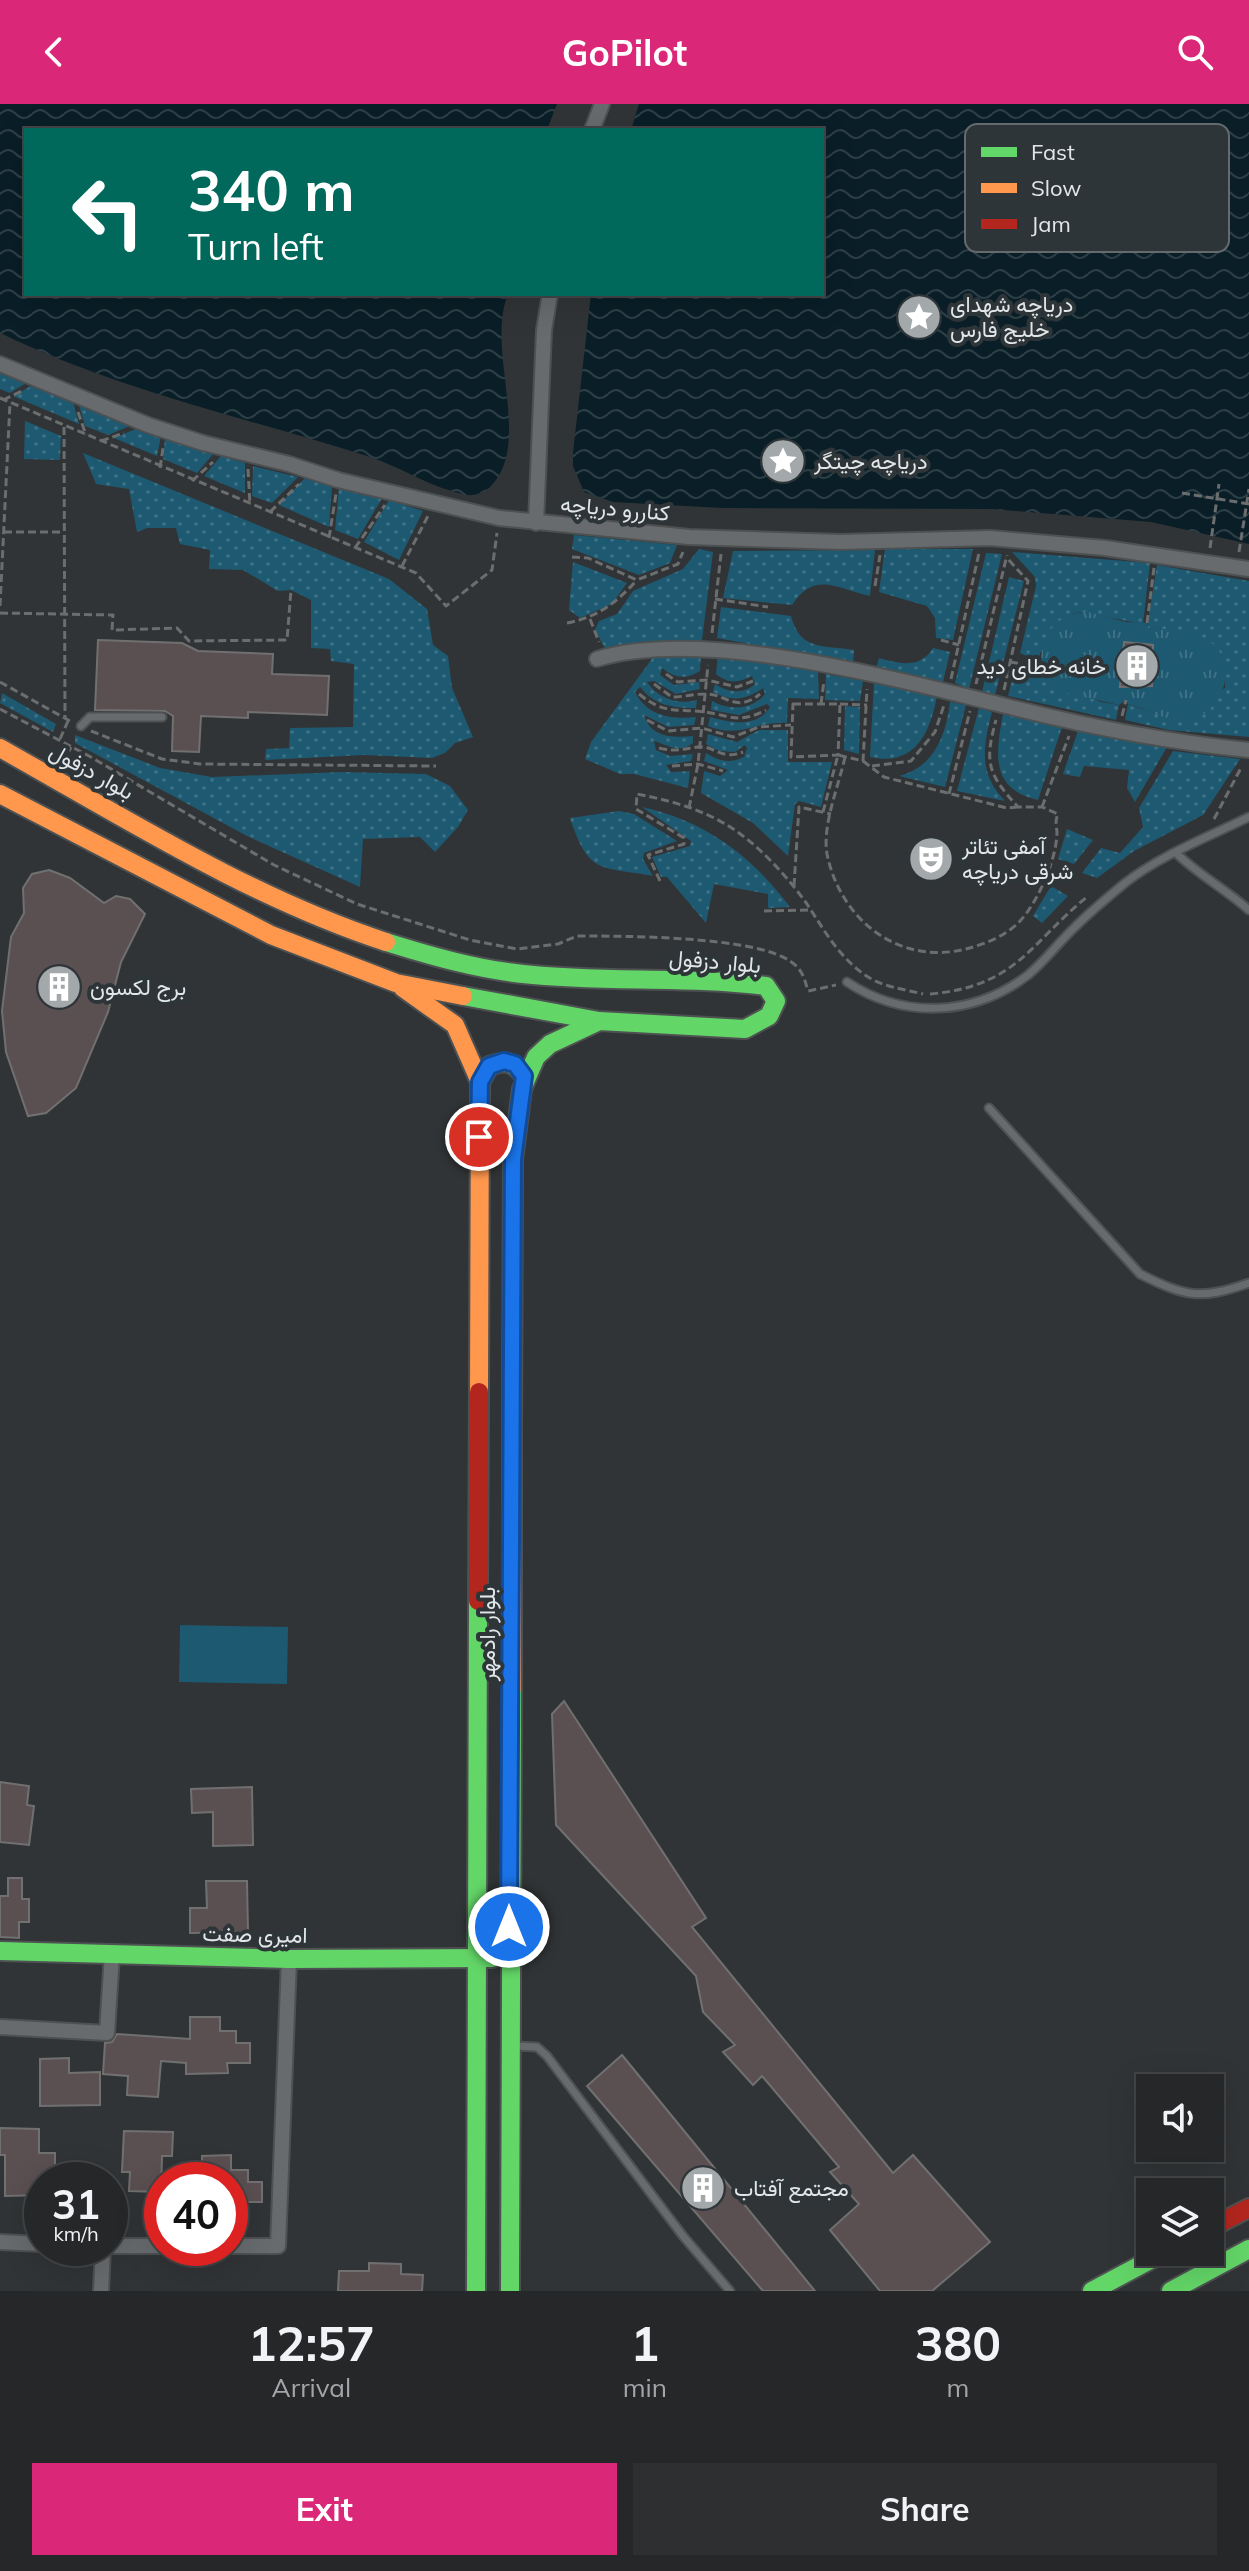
<!DOCTYPE html>
<html lang="en">
<head>
<meta charset="utf-8">
<style>
  body { margin:0; font-family:Mulish,Vazirmatn,sans-serif; background:#2d2f30; color:#f1f3f6; height:100vh; display:flex; flex-direction:column; font-size:30px; white-space:nowrap }
  * { box-sizing:border-box; margin:0 }
  p { font-size:26px; color:#a3a5a8 }
  .icon { flex:none; width:44px; height:44px; fill:none; stroke:currentColor; stroke-width:2; stroke-linecap:round; stroke-linejoin:round }
  .map { position:relative; height:2187px; overflow:hidden }
  .sheet { display:flex; flex-direction:column; background:#252728; flex:1 }
  .sheet>* { flex:none }
  .hud { position:absolute; left:24px; top:24px; width:800px; height:168px; border-radius:0px; box-shadow:0 8px 32px #0002,0 0 0 2px #424445; background:#00695c; color:#fff; overflow:hidden }
  .buttons { position:absolute; left:1136px; top:1970px; display:grid; gap:16px }
  .buttons a { display:grid; place-items:center; width:88px; height:88px; border-radius:0px; background:#252728; box-shadow:0 8px 32px #0002,0 0 0 2px #424445; font-size:40px }
  .speed { position:absolute; left:24px; top:2058px; display:flex; gap:16px; font-size:40px; font-weight:700; text-align:center }
  .speed>* { display:grid; place-content:center; width:104px; height:104px; border-radius:50%; background:#252728; box-shadow:0 8px 32px #0002,0 0 0 2px #424445; line-height:1 }
  .speed small { font-size:20px; font-weight:400 }
  .speed .limit { border:12px solid #d22; background:#fff; color:#111 }
  .pin { position:absolute; display:grid; place-items:center; width:68px; height:68px; color:#fff; margin:-34px; border:4px solid #fff; border-radius:50%; box-shadow:0 2px 8px #0007 }
  .me { position:absolute; width:88px; margin:-44px; rotate:0deg; stroke-linejoin:round; filter:drop-shadow(0 0 6px #0008) }
  .turn { display:flex; align-items:center; gap:28px; height:168px; padding:0 32px; font-size:36px }
  .turn .icon { width:104px; height:104px; stroke-width:2.5 }
  .turn b { display:block; font-size:56px; line-height:68px }
  .eta { display:flex; justify-content:space-evenly; align-items:center; height:136px; text-align:center }
  .eta b { font-size:48px; font-weight:700; line-height:56px }
  .action { display:flex; gap:16px; margin-top:auto; padding:16px 32px }
  .action a { flex:1; height:92px; border-radius:0px; background:#db2777; color:#fff; font-size:32px; font-weight:700; line-height:92px; text-align:center }
  .action a+a { background:#2d2f30; color:#f1f3f6 }
  header { display:flex; justify-content:space-between; align-items:center; height:104px; padding:0 32px; background:#db2777; color:#fff; font-size:36px; font-weight:700 }
  .map>svg:first-child { display:block }
  .grass { fill:url(#grass-dots) }
  .park { fill:url(#park-tufts) }
  .pitch { fill:#1d5971 }
  .water { fill:url(#water-waves) }
  .building { fill:#5a4f51; stroke:#717071; stroke-width:2 }
  .lines { fill:none; stroke-linecap:round; stroke-linejoin:round }
  .lane-casing { stroke:#4e5152; stroke-width:11 }
  .street-casing { stroke:#4e5152; stroke-width:18 }
  .fast-casing { stroke:#4e5152; stroke-width:22 }
  .slow-casing { stroke:#4e5152; stroke-width:22 }
  .jam-casing { stroke:#4e5152; stroke-width:22 }
  .path { stroke:#6b6d6e; stroke-width:3; stroke-dasharray:8 4; stroke-linecap:butt }
  .lane { stroke:#686b6d; stroke-width:7 }
  .street { stroke:#686b6d; stroke-width:14 }
  .fast { stroke:#63d668; stroke-width:18 }
  .slow { stroke:#ff974d; stroke-width:18 }
  .jam { stroke:#b3261e; stroke-width:18 }
  .route-casing { stroke:#114b97; stroke-width:20 }
  .route { stroke:#1a73e8; stroke-width:14 }
  .labels { text-anchor:middle; stroke-width:8; stroke-linejoin:round; paint-order:stroke }
  .poi-label { font-size:22px; fill:#e1e6e8; stroke:#2e3539; text-anchor:start }
  .street-label { font-size:22px; fill:#e1e6e8; stroke:#2e3539 }
  .key { fill:#2e3539; stroke:#646a6e; stroke-width:2 }
  .key-label { font-size:22px; fill:#e1e6e8 }
</style>
</head>
<body>
<header><svg class="icon" aria-label="back" viewBox="0 0 24 24"><path d="M15 5l-7 7 7 7"/></svg>GoPilot<svg class="icon" aria-label="search" viewBox="0 0 24 24"><circle cx="10" cy="10" r="6"/><path d="M15 15l6 6"/></svg></header>
<div class="map">
<svg width="1249" height="2187" viewBox="0 0 1249 2187">
  <defs>
    <pattern id="grass-dots" width="8" height="8" patternUnits="userSpaceOnUse" patternTransform="scale(2)"><rect width="8" height="8" fill="#1d5971"/><path d="M2 2h.1M6 6h.1" fill="none" stroke="#3e7185" stroke-width="1.8" stroke-linecap="round"/></pattern>
    <pattern id="park-tufts" width="24" height="20" patternUnits="userSpaceOnUse" patternTransform="scale(2)"><rect width="24" height="20" fill="#1d5971"/><path d="M3 7l-1-3M5 7V3M7 7l1-3M15 17l-1-3M17 17v-4M19 17l1-3" fill="none" stroke="#3e7185"/></pattern>
    <pattern id="water-waves" width="16" height="10" patternUnits="userSpaceOnUse" patternTransform="scale(2)"><rect width="16" height="10" fill="#091e27"/><path d="M0 5q4-4 8 0t8 0" fill="none" stroke="#2d3f46"/></pattern>
  </defs>
  <rect width="100%" height="100%" fill="#313436"/>
  <g class="grass">
    <path d="M0 268 26 279 10 289 0 285Z"/>
    <path d="M31 282 73 298 79 320 13 292Z"/>
    <path d="M79 301 132 321 108 331 85 322Z"/>
    <path d="M25 317 61 332 60 356 24 355Z"/>
    <path d="M138 324 161 332 157 352 114 334Z"/>
    <path d="M165 334 214 349 197 369 163 355Z"/>
    <path d="M83 349 389 475 427 505 433 541 448 552 452 584 473 633 455 639 445 649 432 654 364 651 265 656 266 645 289 644 290 624 353 623 354 560 331 557 330 545 311 544V496L291 486 278 487 243 466 209 465 210 446 180 440 176 424H147L137 428 129 385 96 380Z"/>
    <path d="M221 352 245 359V389L204 372Z"/>
    <path d="M253 362 298 373 272 399 252 392Z"/>
    <path d="M305 374 332 383 329 423 279 401Z"/>
    <path d="M339 384 382 394 358 435 335 426Z"/>
    <path d="M389 396 423 407 399 456 364 438Z"/>
    <path d="M574 431 677 441 670 459 639 471 572 445Z"/>
    <path d="M699 445 713 448 702 536 606 546 595 526 599 517 617 510 633 487 683 465Z"/>
    <path d="M885 445H973L953 536 936 534 935 514 927 502 879 488Z"/>
    <path d="M875 446 870 492C837 485 815 466 792 501L723 494 733 447Z"/>
    <path d="M1012 448 1150 459 1143 520 1080 508 1073 510 1040 549 1039 558 1020 549 1036 482 1035 473Z"/>
    <path d="M986 449 1002 450 969 585 955 579Z"/>
    <path d="M573 458 627 479 612 500 580 514 569 506Z"/>
    <path d="M1157 461 1249 477V633L1169 626 1125 616 1128 600 1170 614 1225 584C1228 527 1193 529 1147 524Z"/>
    <path d="M1009 473 1024 477 995 591 982 588Z"/>
    <path d="M721 503 791 512C800 547 823 541 854 546L853 559 717 534Z"/>
    <path d="M933 544 950 548 943 578 876 565 879 554C900 560 920 565 933 544Z"/>
    <path d="M701 551 700 567C686 576 675 574 662 564L660 571 674 581 699 578 700 585 676 590 654 577 647 578C658 595 679 601 697 596L696 604C673 604 655 602 640 583L635 588C647 612 672 616 696 613L694 621 668 623 644 611C651 634 673 634 693 632V639C680 650 667 641 654 637L656 646 670 652 693 650 691 657 666 661 671 668 690 667 688 684 634 670H620L585 655 591 638 654 552Z"/>
    <path d="M718 551 818 567 819 595 788 594 787 619C755 617 740 635 708 622L710 613C730 619 757 624 770 603L767 600 739 611 711 606 712 597C729 607 752 606 765 590L763 584C747 596 731 598 713 588L715 580C727 588 743 591 755 580L752 572C738 579 728 580 716 570Z"/>
    <path d="M1016 561 1101 598 1119 601 1116 616 1008 592Z"/>
    <path d="M826 570 863 577 860 597 825 596Z"/>
    <path d="M874 578 937 592C930 629 915 663 870 653Z"/>
    <path d="M2 589 56 620 53 628 0 599Z"/>
    <path d="M950 598 966 601 945 683 899 672C934 663 946 632 950 598Z"/>
    <path d="M845 602 860 603 859 650 844 646Z"/>
    <path d="M979 604 992 608C983 643 978 669 1005 697L957 687Z"/>
    <path d="M1003 610 1063 620 1038 696C989 685 996 648 1003 610Z"/>
    <path d="M759 626H788V658H832L821 703 799 697 795 700 788 752 753 719 701 689 704 667 720 672 728 666 704 657 706 649C719 657 729 660 744 653L747 644 745 641 735 648 719 647 706 640 708 630 737 638Z"/>
    <path d="M1078 627 1167 643 1135 698 1127 684 1129 666 1084 662 1080 673 1063 670Z"/>
    <path d="M75 631 160 664 212 673 342 668 426 670 450 682 468 706 458 723 435 748 420 733 363 735 360 783 247 732 75 639Z"/>
    <path d="M1173 647 1240 655 1203 711 1134 747 1097 774 1082 769 1101 744 1120 749 1143 723 1139 704Z"/>
    <path d="M642 703C705 717 751 751 790 803L768 804V790L714 780 706 819 667 773H661L652 753 690 742 691 737Z"/>
    <path d="M619 707 634 710 677 737 644 749 643 755 653 772C599 762 589 771 570 714Z"/>
    <path d="M1067 725 1093 736 1074 760 1058 755Z"/>
    <path d="M1051 782 1068 792 1042 819 1033 812Z"/>
  </g>
  <path class="park" d="M1088 508 1126 518 1147 519 1148 524C1168 526 1191 525 1208 536 1241 558 1224 611 1187 616 1167 619 1147 604 1128 600L1126 596 1119 601 1054 586C1027 556 1046 507 1088 508Z"/>
  <path class="pitch" d="M180 1521 288 1523 287 1580 179 1578Z"/>
  <g class="water">
    <path d="M0 0H557L547 26H26V190H508C485 247 534 339 490 383 485 388 475 392 468 391 432 385 402 363 367 352 243 313 118 286 0 229Z"/>
    <path d="M639 0H1249V440L1151 418 992 405 722 404 613 398 584 388 573 362V348L591 190H822V26H631Z"/>
  </g>
  <g class="building">
    <path d="M98 536 182 539 198 547 273 550 272 570 329 572 327 611 248 608V614L201 612 199 648 172 647 173 612 165 607 95 606Z"/>
    <path d="M1124 538 1153 541 1152 582 1120 583Z"/>
    <path d="M49 766 70 774 104 799 116 792 130 795 145 810 121 858 108 908 76 984 46 1009 28 1012 6 948 2 907 11 833 24 809 23 784 32 770Z"/>
    <path d="M564 1597 706 1814 692 1823 893 2069 913 2051 990 2138 932 2187H880L830 2126 859 2100 830 2068 839 2063 762 1972 753 1981 723 1948 735 1941 703 1908 696 1872 556 1721 552 1610Z"/>
    <path d="M0 1678 29 1682 27 1701 34 1702 29 1741 0 1738Z"/>
    <path d="M252 1683 253 1741 213 1742V1708L192 1709 191 1685Z"/>
    <path d="M8 1774H22V1795H29V1818H19V1834L0 1833V1792H8Z"/>
    <path d="M206 1777H247L248 1828 190 1829V1804H207Z"/>
    <path d="M190 1913H220V1927H236V1939H250V1959H227L228 1969 186 1970V1959L161 1957 158 1993 127 1991 128 1972 103 1970 105 1939 112 1938 117 1930 190 1935Z"/>
    <path d="M622 1951 815 2187H763L587 1982Z"/>
    <path d="M69 1954V1969L100 1968V2001L40 2002V1955Z"/>
    <path d="M0 2024 39 2025V2049H55V2061H70V2076H42V2091L5 2092V2051H0Z"/>
    <path d="M124 2027 173 2028 172 2052H162L161 2088 129 2087 130 2068H122Z"/>
    <path d="M231 2051V2066H248V2078H262V2098H230V2076H202V2052Z"/>
    <path d="M369 2159 401 2160V2170L423 2171 422 2187H338L339 2167H369Z"/>
  </g>
  <g class="lines">
    <g class="lane-casing">
      <g id="lane">
        <path d="M81 622 90 613H162"/>
        <path d="M1176 749C1199 771 1225 785 1249 806"/>
        <path d="M847 878C903 915 973 913 1028 871 1045 857 1059 838 1075 823 1090 808 1108 793 1125 779 1161 751 1208 733 1249 713"/>
        <path d="M989 1004 1140 1170C1186 1193 1200 1196 1249 1179"/>
        <path d="M515 1942 537 1943 547 1952 683 2132 730 2187"/>
      </g>
    </g>
    <g class="street-casing">
      <g id="street">
        <path d="M592 26 602 0"/>
        <path d="M0 260 148 321 203 339 289 360 338 376 499 414 689 433 841 438 990 434 1105 444 1249 465"/>
        <path d="M536 419 544 226 550 190"/>
        <path d="M597 555C703 523 891 574 998 600 1080 621 1165 638 1249 646"/>
        <path d="M0 1923 107 1929 112 1850"/>
        <path d="M0 2138 42 2140"/>
        <path d="M110 2142H162"/>
        <path d="M230 2142H278L289 1855"/>
        <path d="M101 2187 103 2144"/>
      </g>
    </g>
    <g class="fast-casing">
      <g id="fast">
        <path d="M386 838C431 852 476 865 523 870 603 879 685 872 766 882L776 897 769 912 745 925 599 917 463 892"/>
        <path d="M480 978 489 962C506 956 513 957 524 972"/>
        <path d="M512 1328 513 1055 522 985 536 953 550 940 597 918"/>
        <path d="M0 1847 289 1855 492 1854"/>
        <path d="M476 2187 478 1497"/>
        <path d="M510 2187 512 1585"/>
        <path d="M1092 2187 1165 2148"/>
        <path d="M1171 2187 1249 2145"/>
      </g>
    </g>
    <g class="slow-casing">
      <g id="slow">
        <path d="M0 644C125 714 249 793 386 838"/>
        <path d="M0 690 271 831 396 879 463 892"/>
        <path d="M403 884 455 921 480 978 479 1288"/>
        <path d="M512 1585V1328"/>
      </g>
    </g>
    <g class="jam-casing">
      <g id="jam">
        <path d="M478 1497 479 1288"/>
        <path d="M1210 2124 1249 2104"/>
      </g>
    </g>
    <g class="path">
      <path d="M0 294 416 469 446 502 492 466 497 429"/>
      <path d="M3 296 22 287"/>
      <path d="M78 308 86 331"/>
      <path d="M64 323 65 615"/>
      <path d="M101 337 124 329"/>
      <path d="M160 364 163 344"/>
      <path d="M248 365 250 401"/>
      <path d="M192 377 213 358"/>
      <path d="M1182 389 1249 400"/>
      <path d="M270 408 299 380"/>
      <path d="M4 428H64"/>
      <path d="M329 434 336 390"/>
      <path d="M355 444 385 401"/>
      <path d="M1210 444 1219 380"/>
      <path d="M1239 448 1249 385"/>
      <path d="M572 453 588 454 637 476 678 460 683 448"/>
      <path d="M402 462 428 412"/>
      <path d="M875 482 880 451"/>
      <path d="M715 495 768 503"/>
      <path d="M0 502 10 299"/>
      <path d="M0 509 113 511 112 526 177 524 189 537 287 536 291 486"/>
      <path d="M590 515 599 538"/>
      <path d="M567 519C598 513 616 499 637 476"/>
      <path d="M1147 519 1154 464"/>
      <path d="M712 529 721 450"/>
      <path d="M941 536 959 541"/>
      <path d="M1010 558 1041 563"/>
      <path d="M666 570 678 578 707 576 737 583 753 577"/>
      <path d="M951 575 979 449"/>
      <path d="M0 578 70 617"/>
      <path d="M654 580 672 593C683 593 694 590 705 590 726 589 735 610 760 590"/>
      <path d="M976 580 1007 451"/>
      <path d="M1004 586 1028 477 1006 453"/>
      <path d="M639 590C665 611 675 604 705 608 732 612 738 620 766 606"/>
      <path d="M793 600H840L838 651 791 653Z"/>
      <path d="M821 600 824 577"/>
      <path d="M840 600 867 601"/>
      <path d="M0 605 89 652 274 761 357 800 470 836 517 845 558 840 577 832C624 832 754 832 790 857 802 865 804 873 808 887L836 881"/>
      <path d="M1122 612 1126 596"/>
      <path d="M647 616 668 627 702 624 733 633 759 623 791 621"/>
      <path d="M91 627 162 655 200 660 436 662"/>
      <path d="M60 635 68 617"/>
      <path d="M659 644C675 648 683 645 698 643 715 641 720 657 743 648"/>
      <path d="M845 653C839 681 822 721 827 750 840 815 898 862 966 845 985 840 1006 832 1020 817 1038 798 1057 754 1057 728 1056 720 1055 717 1058 710L1042 703H1018C988 670 984 659 996 616"/>
      <path d="M863 657 884 673 1007 704 1018 703"/>
      <path d="M64 658 71 643"/>
      <path d="M672 662 698 660 723 667"/>
      <path d="M872 662 911 657 935 628 944 601"/>
      <path d="M949 690 970 607"/>
      <path d="M1042 703 1069 632"/>
      <path d="M689 704 698 660 708 561"/>
      <path d="M823 708 838 651 863 657 867 585"/>
      <path d="M1214 715 1242 662"/>
      <path d="M660 777 648 751 684 740V734L636 705 637 690C673 697 709 707 739 729 764 747 789 775 807 800 824 826 839 853 865 871 882 883 903 885 923 890"/>
      <path d="M794 782 799 703 831 710"/>
      <path d="M764 807 810 806"/>
      <path d="M930 890C1017 882 1028 841 1088 792"/>
    </g>
    <use href="#lane" class="lane"/>
    <use href="#street" class="street"/>
    <use href="#fast" class="fast"/>
    <use href="#slow" class="slow"/>
    <use href="#jam" class="jam"/>
  </g>
  <g class="lines">
    <g class="route-casing">
      <path id="route" d="M479 1033 480 978 489 962 504 957 515 960 524 972 513 1055 509 1823"/>
    </g>
    <use href="#route" class="route"/>
  </g>
  <defs>
    <g id="sight-disc" transform="scale(2.3)"><circle r="9.5" fill="#a3a8aa" stroke="#2e3539"/><path d="M0-6L1.8-2.2L6-1.7L2.9 1.2L3.7 5.4L0 3.3L-3.7 5.4L-2.9 1.2L-6-1.7L-1.8-2.2Z" fill="#fff"/></g>
    <g id="building-disc" transform="scale(2.3)"><circle r="9.5" fill="#a3a8aa" stroke="#2e3539"/><path d="M-4-6H4V6H1V3H-1V6H-4ZM-2.5-4.3h1.7v1.8h-1.7ZM.8-4.3h1.7v1.8H.8ZM-2.5-1h1.7V.8h-1.7ZM.8-1h1.7V.8H.8Z" fill="#fff"/></g>
    <g id="theatre-disc" transform="scale(2.3)"><circle r="9.5" fill="#a3a8aa" stroke="#2e3539"/><path d="M-5-5.5Q0-4 5-5.5V0Q5 5 0 6Q-5 5-5 0ZM-3.3-2.5H-1v1.5H-3.3ZM1-2.5H3.3v1.5H1ZM-2.8 1Q0 5.5 2.8 1Z" fill="#fff"/></g>
  </defs>
  <g fill-rule="evenodd">
    <use href="#sight-disc" x="919" y="213"/>
    <use href="#sight-disc" x="783" y="357"/>
    <use href="#building-disc" x="1137" y="562"/>
    <use href="#theatre-disc" x="931" y="755"/>
    <use href="#building-disc" x="59" y="883"/>
    <use href="#building-disc" x="703" y="2084"/>
  </g>
  <g class="labels">
    <g class="poi-label">
      <text x="950" y="208">دریاچه شهدای<tspan x="950" dy="25">خلیج فارس</tspan></text>
      <text x="814" y="365">دریاچه چیتگر</text>
      <text x="1106" y="570" text-anchor="end">خانه خطای دید</text>
      <text x="962" y="750">آمفی تئاتر<tspan x="962" dy="25">شرقی دریاچه</tspan></text>
      <text x="90" y="891">برج لکسون</text>
      <text x="734" y="2092">مجتمع آفتاب</text>
    </g>
    <g class="street-label">
      <text transform="translate(615 404) rotate(5)" y="8">کناررو دریاچه</text>
      <text transform="translate(92 667) rotate(29)" y="8">بلوار دزفول</text>
      <text transform="translate(715 857) rotate(5)" y="8">بلوار دزفول</text>
      <text transform="translate(487 1530) rotate(-90)" y="8">بلوار رادمهر</text>
      <text transform="translate(255 1830) rotate(1)" y="8">امیری صفت</text>
    </g>
  </g>
  <rect x="965" y="20" width="264" height="128" rx="12" class="key"/>
  <rect x="981" y="43" width="36" height="10" fill="#63d668"/>
  <rect x="981" y="79" width="36" height="10" fill="#ff974d"/>
  <rect x="981" y="115" width="36" height="10" fill="#b3261e"/>
  <g class="key-label">
    <text x="1031" y="56">Fast</text>
    <text x="1031" y="92">Slow</text>
    <text x="1031" y="128">Jam</text>
  </g>
</svg>
<div class="buttons">
<a><svg class="icon" aria-label="sound" viewBox="0 0 24 24"><path d="M4 9h4l5-4v14l-5-4H4zM17 9q2 3 0 6"/></svg></a>
<a><svg class="icon" aria-label="layers" viewBox="0 0 24 24"><path d="M12 4l9 5-9 5-9-5zM3 14l9 5 9-5"/></svg></a>
</div>
<div class="speed"><div>31<small>km/h</small></div><div class="limit">40</div></div>
<div class="pin" style="left:479px;top:1033px;background:#d93025"><svg class="icon" aria-label="arrive" viewBox="0 0 24 24"><path d="M6 21V4h12l-3 4 3 4H6"/></svg></div>
<svg class="me" style="left:509px;top:1823px" viewBox="-20 -20 40 40"><circle r="17" fill="#1a73e8" stroke="#fff" stroke-width="3"/><path d="M0-11L8 9 0 5-8 9z" fill="#fff"/></svg>
<div class="hud">
<div class="turn"><svg class="icon" aria-label="left" viewBox="0 0 24 24"><path d="M17 20v-9H6M10 6l-5 5 5 5"/></svg><div><b>340 m</b>Turn left</div></div>
</div>
</div>
<section class="sheet">
<div class="eta">
<div><b>12:57</b><p>Arrival</p></div>
<div><b>1</b><p>min</p></div>
<div><b>380</b><p>m</p></div>
</div>
<div class="action"><a>Exit</a><a>Share</a></div>
</section>
</body>
</html>
